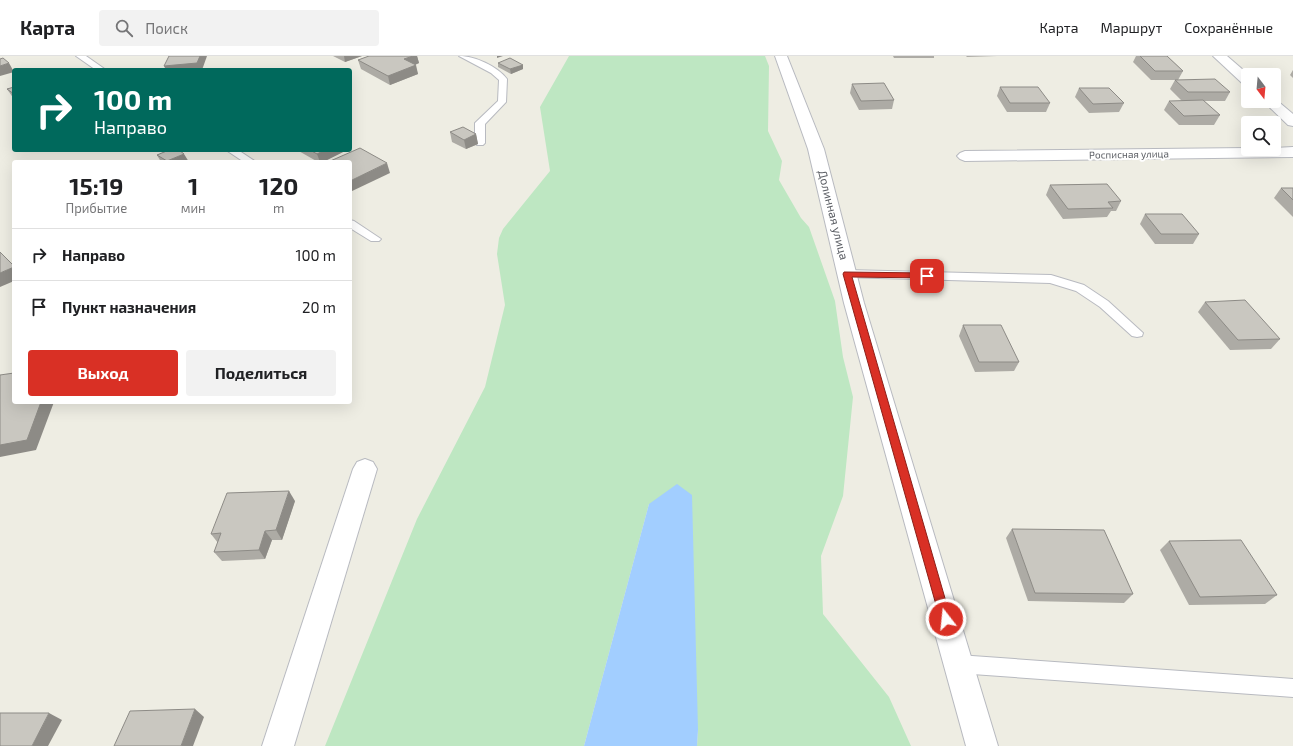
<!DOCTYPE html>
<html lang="ru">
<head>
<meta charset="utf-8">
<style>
  body { margin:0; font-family:"Exo 2",sans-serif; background:#f2f2f2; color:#202124; height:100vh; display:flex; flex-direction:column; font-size:15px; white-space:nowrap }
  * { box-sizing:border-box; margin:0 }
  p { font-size:13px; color:#757577 }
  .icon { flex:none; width:22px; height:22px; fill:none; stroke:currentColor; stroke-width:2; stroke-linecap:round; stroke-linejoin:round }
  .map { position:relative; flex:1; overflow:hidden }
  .side { position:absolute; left:12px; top:104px; width:340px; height:244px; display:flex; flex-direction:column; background:#fff; border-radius:4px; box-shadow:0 4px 16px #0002 }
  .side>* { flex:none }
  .banner { position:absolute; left:12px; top:12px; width:340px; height:84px; border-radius:4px; box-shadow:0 4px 16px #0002; background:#00695c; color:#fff; overflow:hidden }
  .needle { width:26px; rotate:164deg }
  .buttons { position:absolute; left:1241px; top:12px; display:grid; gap:8px }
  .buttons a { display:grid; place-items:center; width:40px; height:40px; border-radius:4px; background:#fff; box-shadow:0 4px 16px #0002; font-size:20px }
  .pin { position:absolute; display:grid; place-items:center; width:34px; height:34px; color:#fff; margin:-17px; border-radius:8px; box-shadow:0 2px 6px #0006 }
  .me { position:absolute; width:44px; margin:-22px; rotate:344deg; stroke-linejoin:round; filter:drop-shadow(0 0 3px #0008) }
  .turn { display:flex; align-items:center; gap:14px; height:84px; padding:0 16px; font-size:18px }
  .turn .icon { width:52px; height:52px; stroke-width:2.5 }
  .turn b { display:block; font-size:28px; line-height:34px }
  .eta { display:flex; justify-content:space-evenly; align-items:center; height:68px; text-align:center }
  .eta b { font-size:24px; font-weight:700; line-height:28px }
  .button { display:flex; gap:8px; margin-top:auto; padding:8px 16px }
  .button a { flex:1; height:46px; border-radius:4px; background:#d93025; color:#fff; font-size:16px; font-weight:700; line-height:46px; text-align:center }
  .button a+a { background:#f2f2f2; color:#202124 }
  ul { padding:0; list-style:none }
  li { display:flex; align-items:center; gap:12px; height:52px; padding:0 16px; border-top:1px solid #e0e0e0 }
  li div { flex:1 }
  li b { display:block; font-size:15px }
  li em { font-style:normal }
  header { display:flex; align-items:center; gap:24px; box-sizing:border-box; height:56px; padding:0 20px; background:#fff; border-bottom:1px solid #e0e0e0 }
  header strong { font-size:19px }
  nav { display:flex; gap:22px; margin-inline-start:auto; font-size:14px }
  .search { width:280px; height:36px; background:#f2f2f2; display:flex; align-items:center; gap:10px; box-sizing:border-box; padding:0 14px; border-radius:4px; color:#757577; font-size:15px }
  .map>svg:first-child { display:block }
  .green { fill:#bee7c2 }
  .water { fill:#a2ceff }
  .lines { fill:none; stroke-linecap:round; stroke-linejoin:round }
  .lane-casing { stroke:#b8bac0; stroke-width:2 }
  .street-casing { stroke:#b8bac0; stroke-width:2 }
  .lane { fill:#fff; fill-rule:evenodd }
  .street { fill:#fff; fill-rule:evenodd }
  .wall { fill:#adaba5 }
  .shaded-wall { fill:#8d8b86 }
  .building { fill:#c9c7c0; stroke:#8d8b86 }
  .route { fill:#d93025; stroke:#8d1f18 }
  .labels { text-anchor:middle; stroke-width:4; stroke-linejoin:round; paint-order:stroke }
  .far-street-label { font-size:10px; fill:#5b5e64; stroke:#fff }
  .street-label { font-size:12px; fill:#5b5e64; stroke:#fff }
</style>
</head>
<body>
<header>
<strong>Карта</strong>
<div class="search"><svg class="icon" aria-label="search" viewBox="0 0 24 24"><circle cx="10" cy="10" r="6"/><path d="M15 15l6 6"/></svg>Поиск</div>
<nav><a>Карта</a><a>Маршрут</a><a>Сохранённые</a></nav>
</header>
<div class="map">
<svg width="1293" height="690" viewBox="0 0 1293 690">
  <rect width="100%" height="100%" fill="#eeede3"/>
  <path class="green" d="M569 0H765L769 10 768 75 782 105 779 124 801 162 809 171 835 245 843 301 853 341 843 440 821 500 823 558 889 641 911 690H697L698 674 649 448 584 690H325L417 463 485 331 505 249 497 198 499 182 503 173 550 115 540 51Z"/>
  <path class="water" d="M677 428 692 439 698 674 697 690H584L649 448Z"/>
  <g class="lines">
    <g class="lane-casing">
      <g id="lane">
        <path d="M76 0H86L106 14H96Z"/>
        <path d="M459 0C475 0 497 10 507 23L506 46 485 68V87L483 89H477L475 87V67L498 45 499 24 491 17Z"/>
        <path d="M226 94H238L256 106H244Z"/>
        <path d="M350 164 354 165 381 183 379 185H371L350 172Z"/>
        <path d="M847 214 1051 219 1084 229 1108 245 1143 277 1142 280 1137 281 1132 280 1100 251 1076 235 1050 227 843 221 841 218 843 215Z"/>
        <path d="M958 599 1293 623V641L958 617 951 614 949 608 951 602Z"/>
      </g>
    </g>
    <g class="street-casing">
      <g id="street">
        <path d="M775 0H787L824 93 864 247 998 690H966L844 247 808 93Z"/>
        <path d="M1213 0H1227L1249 19 1248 29 1243 28Z"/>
        <path d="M1274 42 1293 58V70L1288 69 1263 45H1274Z"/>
        <path d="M1293 91V101L965 105 960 103 957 100 960 97 965 95 1248 92 1274 93V92Z"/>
        <path d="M365 403 373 406 377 413 294 690H262L353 413 357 406Z"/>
      </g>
    </g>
    <use href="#lane" class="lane"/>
    <use href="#street" class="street"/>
  </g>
  <g class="wall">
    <path d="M333 0H362L345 6Z"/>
    <path d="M369 0H417L419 7 415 9 418 18 390 29 361 13 358 4Z"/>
    <path d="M893 0H934V2H894Z"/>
    <path d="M966 0H997L967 1Z"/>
    <path d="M1136 0H1167L1183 15 1178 24 1230 36 1225 45H1204L1220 59 1214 69H1179L1164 54 1169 45H1182L1170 33 1175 24H1176H1151L1133 6Z"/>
    <path d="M498 7 523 9V13L511 18 498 11Z"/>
    <path d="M1293 14V22L1290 19Z"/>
    <path d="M852 28 894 44 892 53 859 54 850 37Z"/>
    <path d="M14 31V43L7 33Z"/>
    <path d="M1000 31 1050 47 1046 56H1007L997 40Z"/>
    <path d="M1079 32 1124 47 1119 56 1089 57 1075 41Z"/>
    <path d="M450 76 476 78 478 88 466 93 452 86Z"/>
    <path d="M297 94H347L323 106H318Z"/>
    <path d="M157 99 189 106H161Z"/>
    <path d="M1050 129 1121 145 1116 155H1111L1107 161 1063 163 1046 139Z"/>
    <path d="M1281 132H1293V161L1274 142Z"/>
    <path d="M1145 158 1199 178 1193 188H1155L1140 168Z"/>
    <path d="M1205 246 1280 283 1271 293 1230 294 1198 256Z"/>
    <path d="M963 269 1019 306 1014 315 975 316 959 280Z"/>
    <path d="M295 445 282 484H272L265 503 222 505 214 496 218 487 211 478Z"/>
    <path d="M1012 473 1133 538 1124 547 1028 545 1006 482Z"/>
    <path d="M1169 485 1277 539 1265 548 1189 549 1160 494Z"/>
  </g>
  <g class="shaded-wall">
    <path d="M200 0H207L202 14H166L164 10Z"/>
    <path d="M344 0H362L345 6Z"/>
    <path d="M413 0H417L419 7 407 12 404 3Z"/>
    <path d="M497 0H503L497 2Z"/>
    <path d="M9 7 14 16 0 20V10Z"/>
    <path d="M416 9 418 18 390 29 388 20Z"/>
    <path d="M523 9V13L511 18 510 13Z"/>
    <path d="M476 78 478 88 466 93 464 84Z"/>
    <path d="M325 94H347L323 106H320L317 98Z"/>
    <path d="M184 98 189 106H167V105Z"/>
    <path d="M387 107 390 117 350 136V125Z"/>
    <path d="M14 211V225L0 231V217Z"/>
    <path d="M41 346H54L36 394 0 401V389Z"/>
    <path d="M289 435 295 445 282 484 276 474Z"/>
    <path d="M265 475 272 484 265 503 259 494Z"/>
    <path d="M195 653 204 661 193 690H181Z"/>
    <path d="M49 657 62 664 48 690H32Z"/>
  </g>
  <g class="building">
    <path d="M169 0H200L197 7 164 10Z"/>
    <path d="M369 0H413L404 3 416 9 388 20 358 4Z"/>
    <path d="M1140 0H1167L1183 15H1155Z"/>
    <path d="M3 2 9 7 0 10V3Z"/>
    <path d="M510 2 523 9 510 13 498 7Z"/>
    <path d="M1215 23 1230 36H1188L1175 24Z"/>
    <path d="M884 27 894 44 861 45 852 28Z"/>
    <path d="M14 31V38L7 33Z"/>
    <path d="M1000 31H1038L1050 47H1010Z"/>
    <path d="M1079 32H1109L1124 47 1093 48Z"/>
    <path d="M1203 44 1220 59 1184 60 1169 45Z"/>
    <path d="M463 71 476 78 464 84 450 76Z"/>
    <path d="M360 92 387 107 350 125V106H328Z"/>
    <path d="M169 94H179L184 98 167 105 157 99Z"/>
    <path d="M310 94H325L317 98Z"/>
    <path d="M1107 128 1121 145 1108 146 1113 152 1068 153 1050 129Z"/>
    <path d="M1281 132H1293V144Z"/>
    <path d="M1145 158H1182L1199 178H1161Z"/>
    <path d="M0 196 14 210V211L0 217Z"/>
    <path d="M1245 244 1280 283 1238 284 1205 246Z"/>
    <path d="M963 269H1001L1019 306H979Z"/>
    <path d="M14 317V346H41L27 384 0 389V319Z"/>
    <path d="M289 435 276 474 265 475 259 494 214 496 221 477 211 478 227 437Z"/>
    <path d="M1012 473 1104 474 1133 538 1035 537Z"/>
    <path d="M1241 484 1277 539 1200 541 1169 485Z"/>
    <path d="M195 653 181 690H114L130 655Z"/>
    <path d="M0 657H49L32 690H0Z"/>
  </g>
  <path class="route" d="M844 216 927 217 931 220 927 222 852 221 951 563 950 567 946 568 941 567 940 563 843 218Z"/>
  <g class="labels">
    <g class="far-street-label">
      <text transform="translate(1129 98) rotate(-1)" y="4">Росписная улица</text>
    </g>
    <g class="street-label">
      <text transform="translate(833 159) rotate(76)" y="4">Долинная улица</text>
    </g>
  </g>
</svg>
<div class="buttons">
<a><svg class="needle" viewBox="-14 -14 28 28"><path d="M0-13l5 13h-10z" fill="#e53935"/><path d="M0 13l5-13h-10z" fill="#757577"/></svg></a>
<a><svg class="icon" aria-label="search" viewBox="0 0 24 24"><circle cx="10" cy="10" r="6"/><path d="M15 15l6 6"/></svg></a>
</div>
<div class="pin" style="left:927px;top:220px;background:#d93025"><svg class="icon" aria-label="arrive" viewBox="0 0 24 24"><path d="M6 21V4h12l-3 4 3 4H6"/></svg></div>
<svg class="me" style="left:946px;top:563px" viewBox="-20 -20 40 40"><circle r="17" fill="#d93025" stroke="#fff" stroke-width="3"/><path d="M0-11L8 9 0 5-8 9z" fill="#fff"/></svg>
<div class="banner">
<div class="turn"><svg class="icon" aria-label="right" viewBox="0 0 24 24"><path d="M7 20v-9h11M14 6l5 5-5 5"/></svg><div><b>100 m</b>Направо</div></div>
</div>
<section class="side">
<div class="eta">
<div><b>15:19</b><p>Прибытие</p></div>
<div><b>1</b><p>мин</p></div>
<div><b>120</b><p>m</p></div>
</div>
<ul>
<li><svg class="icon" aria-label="right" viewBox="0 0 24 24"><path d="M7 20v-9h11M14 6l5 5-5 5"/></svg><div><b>Направо</b></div><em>100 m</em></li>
<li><svg class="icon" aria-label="arrive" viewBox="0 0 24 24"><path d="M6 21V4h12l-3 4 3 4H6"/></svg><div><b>Пункт назначения</b></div><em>20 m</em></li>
</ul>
<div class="button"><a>Выход</a><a>Поделиться</a></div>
</section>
</div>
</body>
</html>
